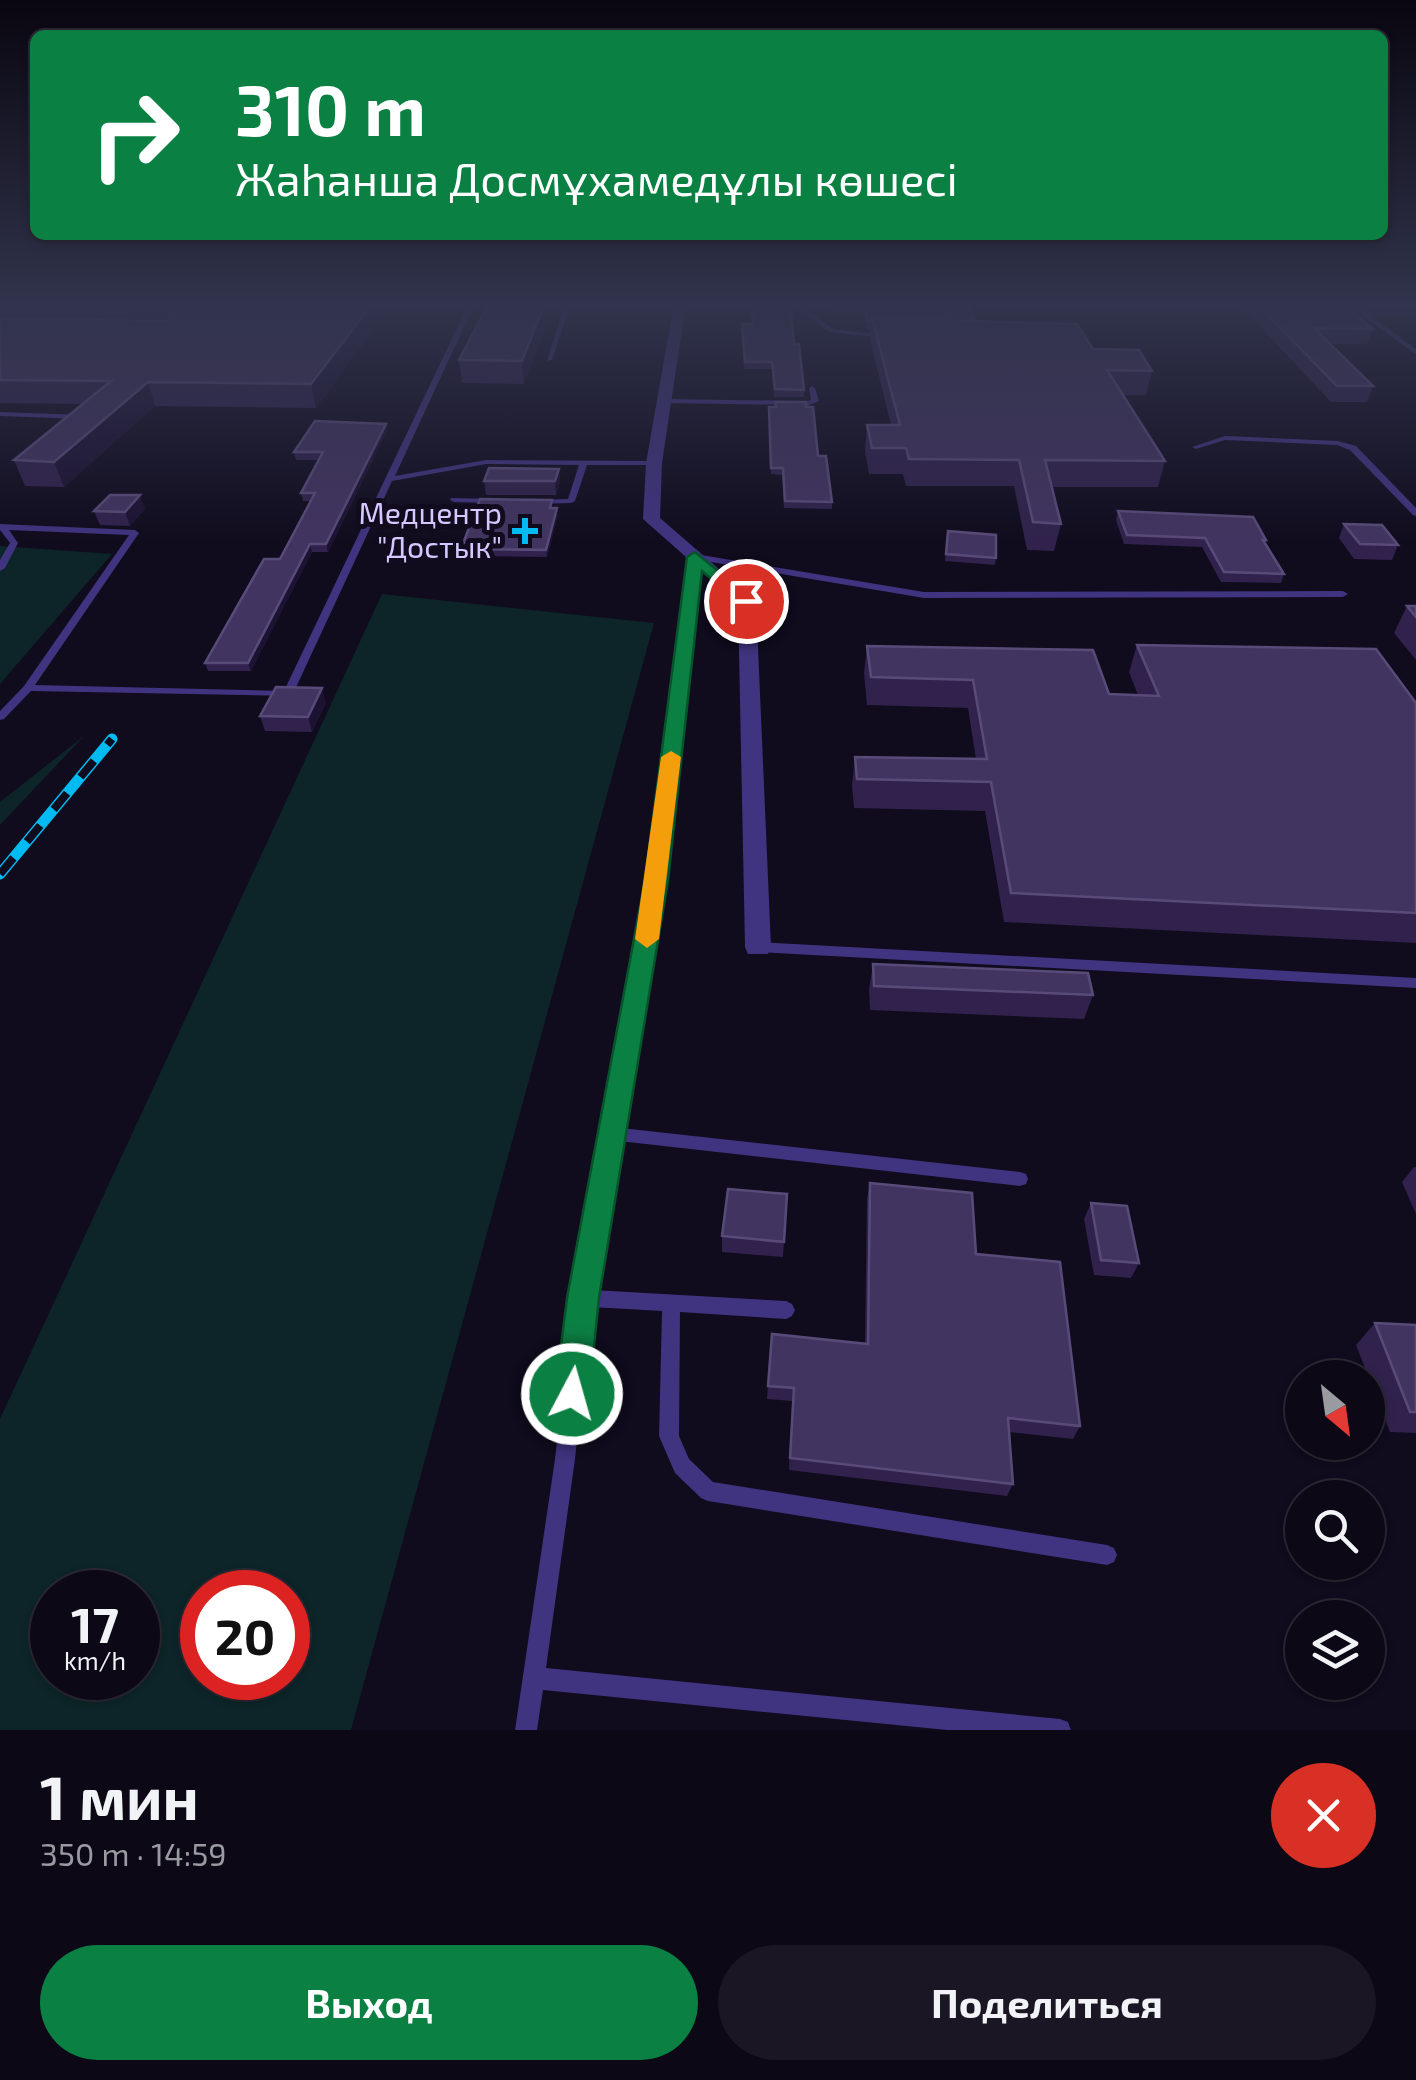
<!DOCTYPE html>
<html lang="ru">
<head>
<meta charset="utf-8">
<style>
  body { margin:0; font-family:"Exo 2",sans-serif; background:#1a1623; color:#f1f3f6; height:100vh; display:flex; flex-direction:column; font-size:38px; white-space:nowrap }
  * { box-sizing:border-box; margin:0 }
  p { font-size:32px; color:#9a9aa1 }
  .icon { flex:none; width:55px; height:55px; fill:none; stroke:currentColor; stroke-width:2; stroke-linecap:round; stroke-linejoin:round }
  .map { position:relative; height:1730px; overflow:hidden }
  .panel { display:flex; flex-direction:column; background:#0c0816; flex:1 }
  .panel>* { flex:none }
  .top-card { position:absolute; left:30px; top:30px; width:1358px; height:210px; border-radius:15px; box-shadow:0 2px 8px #0004,0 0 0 2px #2c2935; background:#0b8043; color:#fff; overflow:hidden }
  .needle { width:65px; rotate:151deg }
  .buttons { position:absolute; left:1285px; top:1360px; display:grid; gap:20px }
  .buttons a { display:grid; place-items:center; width:100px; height:100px; border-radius:50%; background:#0c0816; box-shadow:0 2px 8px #0004,0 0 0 2px #2c2935; font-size:50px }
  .speed { position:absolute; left:30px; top:1570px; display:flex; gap:20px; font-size:50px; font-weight:700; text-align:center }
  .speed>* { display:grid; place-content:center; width:130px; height:130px; border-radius:50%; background:#0c0816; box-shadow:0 2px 8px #0004,0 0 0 2px #2c2935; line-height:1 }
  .speed small { font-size:25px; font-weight:400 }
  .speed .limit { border:15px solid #d22; background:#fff; color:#111 }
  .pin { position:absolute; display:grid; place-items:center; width:85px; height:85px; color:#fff; margin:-42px; border:5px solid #fff; border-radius:50%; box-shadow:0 2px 10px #0007 }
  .me { position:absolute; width:110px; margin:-55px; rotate:6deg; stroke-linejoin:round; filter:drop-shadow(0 0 8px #0008) }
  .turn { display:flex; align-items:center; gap:35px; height:210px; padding:0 40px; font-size:45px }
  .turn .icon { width:130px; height:130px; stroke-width:2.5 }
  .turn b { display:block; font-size:70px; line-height:85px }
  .round { display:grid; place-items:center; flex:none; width:105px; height:105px; border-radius:52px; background:#1a1623 }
  .overview { display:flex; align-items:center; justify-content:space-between; height:170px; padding:0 40px }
  h1 { font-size:60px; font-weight:700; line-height:75px }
  .primary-button { display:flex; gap:20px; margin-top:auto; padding:20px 40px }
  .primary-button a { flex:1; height:115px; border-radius:60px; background:#0b8043; color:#fff; font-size:40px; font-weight:700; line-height:115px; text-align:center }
  .primary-button a+a { background:#1a1623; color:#f1f3f6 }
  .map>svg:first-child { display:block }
  .green { fill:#0d2528; fill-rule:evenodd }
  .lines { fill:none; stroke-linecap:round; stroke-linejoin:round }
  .lane { fill:#40337f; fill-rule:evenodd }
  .street { fill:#40337f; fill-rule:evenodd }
  .rail-casing { stroke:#00baf2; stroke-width:11 }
  .rail { stroke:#100b1d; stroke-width:8; stroke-dasharray:21; stroke-linecap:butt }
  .wall { fill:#30224c }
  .shaded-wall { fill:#1c1231 }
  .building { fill:#423460; stroke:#594b79; stroke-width:2.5 }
  .route { fill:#0b8043; stroke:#07532c; stroke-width:2.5 }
  .slow { fill:#f59e0b }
  .poi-dot { fill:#00baf2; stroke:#100b1d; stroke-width:4 }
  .labels { text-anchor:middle; stroke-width:10; stroke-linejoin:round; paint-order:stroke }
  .far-poi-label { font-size:30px; fill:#d5c7ff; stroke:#100b1d; text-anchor:end }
</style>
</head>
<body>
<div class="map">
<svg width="1416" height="1730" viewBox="0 0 1416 1730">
  <rect width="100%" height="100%" fill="#100b1d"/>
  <g class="green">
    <path d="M0 546 112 554 0 684Z"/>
    <path d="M382 594 654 623 351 1730H0V1419ZM52 1592H138V1678H52ZM202 1592H288V1678H202Z"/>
    <path d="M84 736 0 825V802Z"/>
  </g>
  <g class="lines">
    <g class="lane">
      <path d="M469 303H475L395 476 486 460 654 461 658 463 657 465H587L575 501 571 503 535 504 531 502 535 500 568 499 579 465 486 464 392 481 292 696 31 691 4 719 0 720V711L24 686 129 535 9 530 18 543 5 568 0 571V560L10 543 0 530V524L135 530 139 533 35 685 284 691Z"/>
      <path d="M565 303H571L552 360 547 361Z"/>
      <path d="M792 303H798L833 329 890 336 887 338 829 332Z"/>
      <path d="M1347 303H1353L1366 312H1416V316H1371L1416 349V354L1361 315Z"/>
      <path d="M812 386 815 388 819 401 809 405 664 403 660 401 664 399 808 401 811 400 809 388Z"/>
      <path d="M0 412 82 415 86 417 82 419 0 416Z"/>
      <path d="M1225 436 1338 441 1356 446 1416 508V516L1413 515 1350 450 1337 445 1225 440 1196 449 1192 447Z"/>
      <path d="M451 498 495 499 499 501 495 503 454 502 450 500Z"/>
      <path d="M695 554 924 592 1343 591 1348 594 1343 597 924 598 699 560 663 880 621 1128 1020 1172 1026 1174 1028 1179 1026 1184 1020 1186 619 1141 593 1290 786 1301 792 1304 795 1310 792 1316 786 1319 680 1312 679 1436 689 1459 713 1482 1107 1545 1114 1548 1117 1555 1114 1562 1107 1565 708 1501 701 1498 675 1473 659 1436 662 1311 591 1307 575 1459 546 1668 1060 1719 1068 1722 1071 1730H947L543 1690 537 1730H515L555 1459 574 1298 651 880 691 557Z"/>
      <path d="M758 942 1416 978V988L758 952 753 950 751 947 753 944Z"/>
    </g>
    <path class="street" d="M674 303H686L662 463 660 518 756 601 771 947 768 954H748L745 947 738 603 643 519 646 463Z"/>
    <g class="rail-casing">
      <path id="rail" d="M0 874 112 739"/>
    </g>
    <use href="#rail" class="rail"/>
  </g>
  <g class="wall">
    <path d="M0 303H393L316 408 155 406 64 487 25 486 14 460 83 404 0 403Z"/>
    <path d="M489 303H555L524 384 462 383 459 360Z"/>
    <path d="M825 303H969L975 321 1093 349 1152 371 1146 395H1122L1165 461 1158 487H1052L1061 524 1054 551 1027 550 1014 486H906L903 474H869L865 451 867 425H891L870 340 871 329H867L863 311 826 310Z"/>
    <path d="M1238 303H1342L1373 329 1367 344H1330L1373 386 1367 402H1331Z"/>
    <path d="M742 331 794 344 804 390V397H774L772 369H744Z"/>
    <path d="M769 407H776L818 456 832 502V509L784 508 782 475 771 474Z"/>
    <path d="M386 424 387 431 328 552H312L251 671H208L205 663 280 559 311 501H303L301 493 319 460H296L294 452Z"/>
    <path d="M559 469 560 482 556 495H486L484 481Z"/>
    <path d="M552 508 558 515 547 557 462 556 461 549Z"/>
    <path d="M145 509 130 526 100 525 94 511Z"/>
    <path d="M1118 511 1266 540 1265 543 1284 574 1281 583 1221 582 1202 547 1124 544 1116 520Z"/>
    <path d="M1344 524 1398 545 1392 560 1354 559 1339 538Z"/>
    <path d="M948 531 996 558 995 565 945 561Z"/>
    <path d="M1407 606H1416V660L1394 633Z"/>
    <path d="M1137 645 1416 703V943L1004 922 985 811 854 808 852 786 855 757 976 759 968 708 867 705 864 673 867 646 1109 694 1138 695 1129 672Z"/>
    <path d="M326 703 312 732 265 731 260 716Z"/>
    <path d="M873 964 1093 995 1084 1019 870 1010 869 989Z"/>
    <path d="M1414 1167H1416V1214L1402 1182Z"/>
    <path d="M870 1183 976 1254 1080 1426 1073 1439 1009 1432 1013 1484 1007 1496 789 1470 792 1401 767 1399 772 1334 865 1344 867 1198Z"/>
    <path d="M787 1194 783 1257 722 1252V1236Z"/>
    <path d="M1091 1203 1139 1263 1131 1278 1094 1275 1084 1219Z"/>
    <path d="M1375 1323 1416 1325V1433L1390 1432 1356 1345Z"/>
  </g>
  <g class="shaded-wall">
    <path d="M373 303H393L316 408 311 384Z"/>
    <path d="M545 303H555L524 384 522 361Z"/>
    <path d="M148 382 155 406 64 487 54 462Z"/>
    <path d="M386 424 387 431 328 552 326 544Z"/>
    <path d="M559 469 560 482 556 495 555 481Z"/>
    <path d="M140 495 145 509 130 526 125 512Z"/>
    <path d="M557 508 558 515 547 557 546 550Z"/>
    <path d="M310 544 312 552 251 671 248 663Z"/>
    <path d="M322 688 326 703 312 732 308 717Z"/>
  </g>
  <g class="building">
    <path d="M0 303H373L311 384 148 382 54 462 14 460 111 381 0 380V319L166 321 173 316 166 310 0 309Z"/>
    <path d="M489 303H545L522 361 459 360Z"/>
    <path d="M752 303H790L794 344H799L804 390 775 389 772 362H745L742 324H753Z"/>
    <path d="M826 303H969L975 321 872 318V321H868L863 304Z"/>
    <path d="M1256 303H1342L1373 329 1314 328 1373 386H1337Z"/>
    <path d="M872 318 1077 324 1093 349 1139 350 1152 371 1107 370 1165 461 1045 460 1061 524 1033 522 1019 460 909 459 906 448H872L867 425H900Z"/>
    <path d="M775 402H806V407H813L818 456H826L832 502 785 501 783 468H771L769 407H776Z"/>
    <path d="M315 421 386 424 326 544H310L248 663H205L264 559H280L315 493H301L323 452H294Z"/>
    <path d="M489 468 559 469 555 481H484Z"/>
    <path d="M110 495H140L125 512 94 511Z"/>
    <path d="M480 499 552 500 550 508H557L546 550 461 549Z"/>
    <path d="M1118 511 1253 517 1266 540H1263L1284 574 1224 572 1205 538 1127 535Z"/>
    <path d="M1344 524 1382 525 1398 545 1360 544Z"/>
    <path d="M948 531 996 535V558L946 554Z"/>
    <path d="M1407 606H1416V617Z"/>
    <path d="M1137 645 1376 649 1416 703V913L1011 893 991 782 857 779 855 757 987 759 973 680 871 677 867 646 1093 650 1109 694 1159 696Z"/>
    <path d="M276 687 322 688 308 717 260 716Z"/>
    <path d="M873 964 1088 973 1093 995 874 986Z"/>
    <path d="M870 1183 972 1193 976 1254 1060 1262 1080 1426 1008 1418 1013 1484 790 1458 794 1388 768 1386 772 1334 868 1344Z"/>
    <path d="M728 1189 787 1194 784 1242 722 1236Z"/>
    <path d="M1091 1203 1127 1206 1139 1263 1101 1260Z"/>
    <path d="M1375 1323 1416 1325V1412H1410Z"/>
  </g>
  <linearGradient id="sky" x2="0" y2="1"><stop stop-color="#090610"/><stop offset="0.56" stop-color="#31344c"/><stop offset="1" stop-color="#31344c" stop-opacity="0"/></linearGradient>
  <rect width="1416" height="545" fill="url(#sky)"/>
  <path class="route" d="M695 552 755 601 740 604 702 571 668 880 599 1298 589 1394 584 1407 572 1411 560 1407 555 1394 567 1298 645 880 687 557Z"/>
  <path class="slow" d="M671 751 681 757 659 939 647 948 635 939 661 757Z"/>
  <path class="poi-dot" d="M520 516h10v10h10v10h-10v10h-10v-10h-10v-10h10z"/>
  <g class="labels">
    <g class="far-poi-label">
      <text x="502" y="524">Медцентр<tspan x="502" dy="34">"Достык"</tspan></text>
    </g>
  </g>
</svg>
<div class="buttons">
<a><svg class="needle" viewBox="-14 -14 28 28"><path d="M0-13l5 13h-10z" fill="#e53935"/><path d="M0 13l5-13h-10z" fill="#9a9aa1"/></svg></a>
<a><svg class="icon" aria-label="search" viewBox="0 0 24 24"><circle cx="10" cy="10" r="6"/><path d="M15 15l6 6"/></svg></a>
<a><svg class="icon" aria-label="layers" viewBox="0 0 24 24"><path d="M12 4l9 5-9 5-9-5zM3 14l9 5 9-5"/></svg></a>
</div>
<div class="speed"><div>17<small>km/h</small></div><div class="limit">20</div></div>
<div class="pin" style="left:746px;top:601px;background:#d93025"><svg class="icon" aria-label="arrive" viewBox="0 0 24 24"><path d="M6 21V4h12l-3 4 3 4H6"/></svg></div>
<svg class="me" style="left:572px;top:1394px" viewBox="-20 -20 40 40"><circle r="17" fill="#0b8043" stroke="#fff" stroke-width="3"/><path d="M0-11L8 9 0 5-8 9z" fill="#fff"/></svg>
<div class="top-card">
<div class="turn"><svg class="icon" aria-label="right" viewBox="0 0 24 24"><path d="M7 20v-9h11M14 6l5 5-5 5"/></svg><div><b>310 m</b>Жаһанша Досмұхамедұлы көшесі</div></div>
</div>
</div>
<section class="panel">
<div class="overview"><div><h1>1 мин</h1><p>350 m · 14:59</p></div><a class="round" style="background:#d93025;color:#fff"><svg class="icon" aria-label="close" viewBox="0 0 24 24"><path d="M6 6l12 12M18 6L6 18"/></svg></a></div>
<div class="primary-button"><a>Выход</a><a>Поделиться</a></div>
</section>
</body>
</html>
